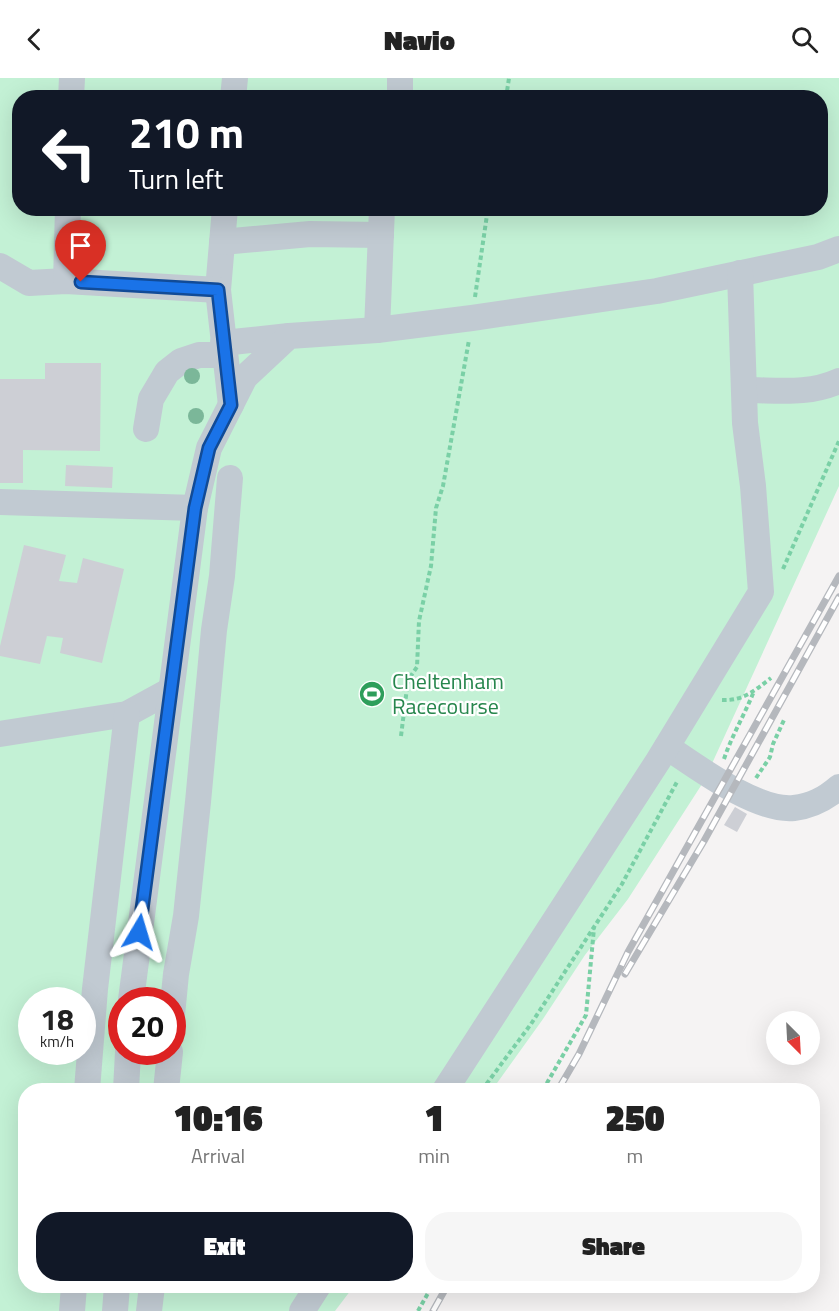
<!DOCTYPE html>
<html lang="en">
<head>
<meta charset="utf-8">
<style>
  body { margin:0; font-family:"Titillium Web",sans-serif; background:#f6f6f6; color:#222; height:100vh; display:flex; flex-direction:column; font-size:22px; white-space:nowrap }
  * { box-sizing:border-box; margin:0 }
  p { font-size:20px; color:#767676 }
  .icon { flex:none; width:33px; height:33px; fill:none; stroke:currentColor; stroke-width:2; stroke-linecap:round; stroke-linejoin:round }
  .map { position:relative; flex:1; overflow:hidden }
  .drawer { position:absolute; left:18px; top:1005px; width:802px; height:210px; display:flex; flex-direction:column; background:#fff; border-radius:24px; box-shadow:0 6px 24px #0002 }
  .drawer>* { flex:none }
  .guide { position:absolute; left:12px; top:12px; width:816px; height:126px; border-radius:24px; box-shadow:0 6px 24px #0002; background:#111827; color:#fff; overflow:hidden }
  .needle { width:39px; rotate:156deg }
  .tools { position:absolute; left:766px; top:933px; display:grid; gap:12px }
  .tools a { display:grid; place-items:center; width:54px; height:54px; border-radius:50%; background:#fff; box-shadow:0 6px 24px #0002; font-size:30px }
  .speed { position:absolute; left:18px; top:909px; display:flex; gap:12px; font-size:30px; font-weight:700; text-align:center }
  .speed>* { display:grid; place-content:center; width:78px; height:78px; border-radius:50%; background:#fff; box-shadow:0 6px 24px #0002; line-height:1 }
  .speed small { font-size:15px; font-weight:400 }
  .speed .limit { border:9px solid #d22; background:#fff; color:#111 }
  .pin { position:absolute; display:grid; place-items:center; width:51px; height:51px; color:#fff; margin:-62px -26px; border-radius:50% 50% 50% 0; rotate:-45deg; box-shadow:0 0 6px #0007 }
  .pin .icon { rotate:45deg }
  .me { position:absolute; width:66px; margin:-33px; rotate:7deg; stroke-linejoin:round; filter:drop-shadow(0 0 4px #0008) }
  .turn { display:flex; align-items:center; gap:21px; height:126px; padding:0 18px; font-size:27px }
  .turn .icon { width:78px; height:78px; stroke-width:2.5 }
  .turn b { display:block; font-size:42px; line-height:51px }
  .eta { display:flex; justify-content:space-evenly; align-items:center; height:102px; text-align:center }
  .eta b { font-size:36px; font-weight:800; line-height:42px }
  .cta { display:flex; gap:12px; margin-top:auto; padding:12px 18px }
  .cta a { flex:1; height:69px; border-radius:24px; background:#111827; color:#fff; font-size:24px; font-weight:800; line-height:69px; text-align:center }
  .cta a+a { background:#f6f6f6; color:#222 }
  header { display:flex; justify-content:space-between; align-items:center; height:78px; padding:0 18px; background:#fff; font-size:27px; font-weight:800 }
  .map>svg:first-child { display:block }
  .green { fill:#c3f1d5; fill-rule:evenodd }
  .building { fill:#cdcfd5 }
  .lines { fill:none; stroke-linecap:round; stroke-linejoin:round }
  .path { stroke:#7ad0a6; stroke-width:4; stroke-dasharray:4.5 3; stroke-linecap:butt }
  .minor { stroke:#c1cad2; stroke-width:26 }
  .rail-casing { stroke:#b5b8bd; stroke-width:7 }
  .rail { stroke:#fff; stroke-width:4.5; stroke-dasharray:14; stroke-linecap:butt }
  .tree { fill:#7bb799 }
  .route-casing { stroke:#114b97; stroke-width:15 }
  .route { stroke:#1a73e8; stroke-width:10 }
  .labels { text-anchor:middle; stroke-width:4.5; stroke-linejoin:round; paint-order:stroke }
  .leisure-label { font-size:22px; fill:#27864d; stroke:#fff; text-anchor:start }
</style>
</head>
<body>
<header><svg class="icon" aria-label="back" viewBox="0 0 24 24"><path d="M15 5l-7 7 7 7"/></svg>Navio<svg class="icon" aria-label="search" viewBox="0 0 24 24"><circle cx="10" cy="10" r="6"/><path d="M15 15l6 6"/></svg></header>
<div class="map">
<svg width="839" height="1233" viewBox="0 0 839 1233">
  <rect width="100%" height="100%" fill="#f5f3f3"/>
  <path class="green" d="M0 0H839V408L704 703 628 821 585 877 543 941 492 1012H26V1208H354L335 1233H0ZM20 20H820V130H20ZM32 922H82V974H32ZM122 922H172V974H122Z"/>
  <g class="building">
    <path d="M45 285H101L100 373 23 372V405H0V301H45Z"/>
    <path d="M66 387 113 389 112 410 65 408Z"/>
    <path d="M24 467 66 477 59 503 77 505 83 480 124 491 102 585 60 575 63 560 47 558 40 586 0 578V568Z"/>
    <path d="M735 729 747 736 737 754 724 747Z"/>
  </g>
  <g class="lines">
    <g class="path">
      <path d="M506 20 509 0"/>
      <path d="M475 219 488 130"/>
      <path d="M783 491 839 363"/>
      <path d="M722 622C743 623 754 613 771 600"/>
      <path d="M401 658 408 602 417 589 419 543 431 488 436 430 443 408 469 262"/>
      <path d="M724 681C732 657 745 636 754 613"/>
      <path d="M756 700 770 679 773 666 784 642"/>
      <path d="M482 1012 531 946 622 806 678 702"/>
      <path d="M543 1012 586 937 594 850"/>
      <path d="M418 1233 432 1208"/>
    </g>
    <g class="minor">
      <path d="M71 20 72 0"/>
      <path d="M233 20 235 0"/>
      <path d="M400 20V0"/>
      <path d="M225 130 218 212 231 327"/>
      <path d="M222 164 310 156 381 157"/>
      <path d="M0 188 29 205 66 203 218 212"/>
      <path d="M66 203 68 130"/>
      <path d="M377 252 382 130"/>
      <path d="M223 265 289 258"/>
      <path d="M744 312C778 312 808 317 839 303"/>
      <path d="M146 351 151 321 167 294 181 283 199 277H225"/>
      <path d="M0 424 195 430"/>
      <path d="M0 656 127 636 171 612"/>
      <path d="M667 669C697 689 757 734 794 730 812 728 825 721 839 709"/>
      <path d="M131 922 195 430 209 370 245 299 289 258 377 252 472 240 657 213 818 179 839 171"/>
      <path d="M172 937 176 896 186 838 198 724 214 552 222 498 230 400"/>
      <path d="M87 1012 95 911 127 636"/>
      <path d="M126 1012 128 974"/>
      <path d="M166 1012 170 974"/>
      <path d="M445 1012 658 683 761 514 753 408 745 345 740 195"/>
      <path d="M72 1233 74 1208"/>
      <path d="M115 1233 117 1208"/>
      <path d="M149 1233 152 1208"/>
      <path d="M302 1233 318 1208"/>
    </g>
    <g class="rail-casing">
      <g id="rail">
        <path d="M625 896 704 763 839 519"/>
        <path d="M558 1012 579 976 628 874 839 498"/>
        <path d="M433 1233 447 1208"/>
      </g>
    </g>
    <use href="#rail" class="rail"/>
  </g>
  <g class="tree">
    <circle cx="192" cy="298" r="8"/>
    <circle cx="196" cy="338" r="8"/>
  </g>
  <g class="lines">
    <g class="route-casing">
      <path id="route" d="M81 204 218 212 231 327 209 370 195 430 139 854"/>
    </g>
    <use href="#route" class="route"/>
  </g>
  <defs>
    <g id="stadium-disc" transform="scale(1.35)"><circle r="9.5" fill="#2e9e5b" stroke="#fff"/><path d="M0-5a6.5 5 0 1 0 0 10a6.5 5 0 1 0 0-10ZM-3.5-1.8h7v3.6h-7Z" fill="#fff"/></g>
  </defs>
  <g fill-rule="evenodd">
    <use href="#stadium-disc" x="372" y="616"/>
  </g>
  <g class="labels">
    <g class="leisure-label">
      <text x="392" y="611">Cheltenham<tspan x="392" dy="25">Racecourse</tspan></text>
    </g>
  </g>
</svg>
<div class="tools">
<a><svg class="needle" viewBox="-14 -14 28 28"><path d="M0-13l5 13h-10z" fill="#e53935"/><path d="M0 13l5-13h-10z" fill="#767676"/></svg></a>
</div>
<div class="speed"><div>18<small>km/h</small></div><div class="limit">20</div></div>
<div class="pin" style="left:81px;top:204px;background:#d93025"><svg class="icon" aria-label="arrive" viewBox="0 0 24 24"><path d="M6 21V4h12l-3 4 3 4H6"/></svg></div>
<svg class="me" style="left:139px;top:854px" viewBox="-20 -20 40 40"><path d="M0-17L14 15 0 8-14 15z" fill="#1a73e8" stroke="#fff" stroke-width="4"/></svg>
<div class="guide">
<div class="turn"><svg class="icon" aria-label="left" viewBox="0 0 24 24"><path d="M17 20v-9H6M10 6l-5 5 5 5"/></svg><div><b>210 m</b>Turn left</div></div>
</div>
<section class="drawer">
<div class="eta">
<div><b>10:16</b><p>Arrival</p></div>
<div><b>1</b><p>min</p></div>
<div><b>250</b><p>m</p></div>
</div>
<div class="cta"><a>Exit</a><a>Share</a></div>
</section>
</div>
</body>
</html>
